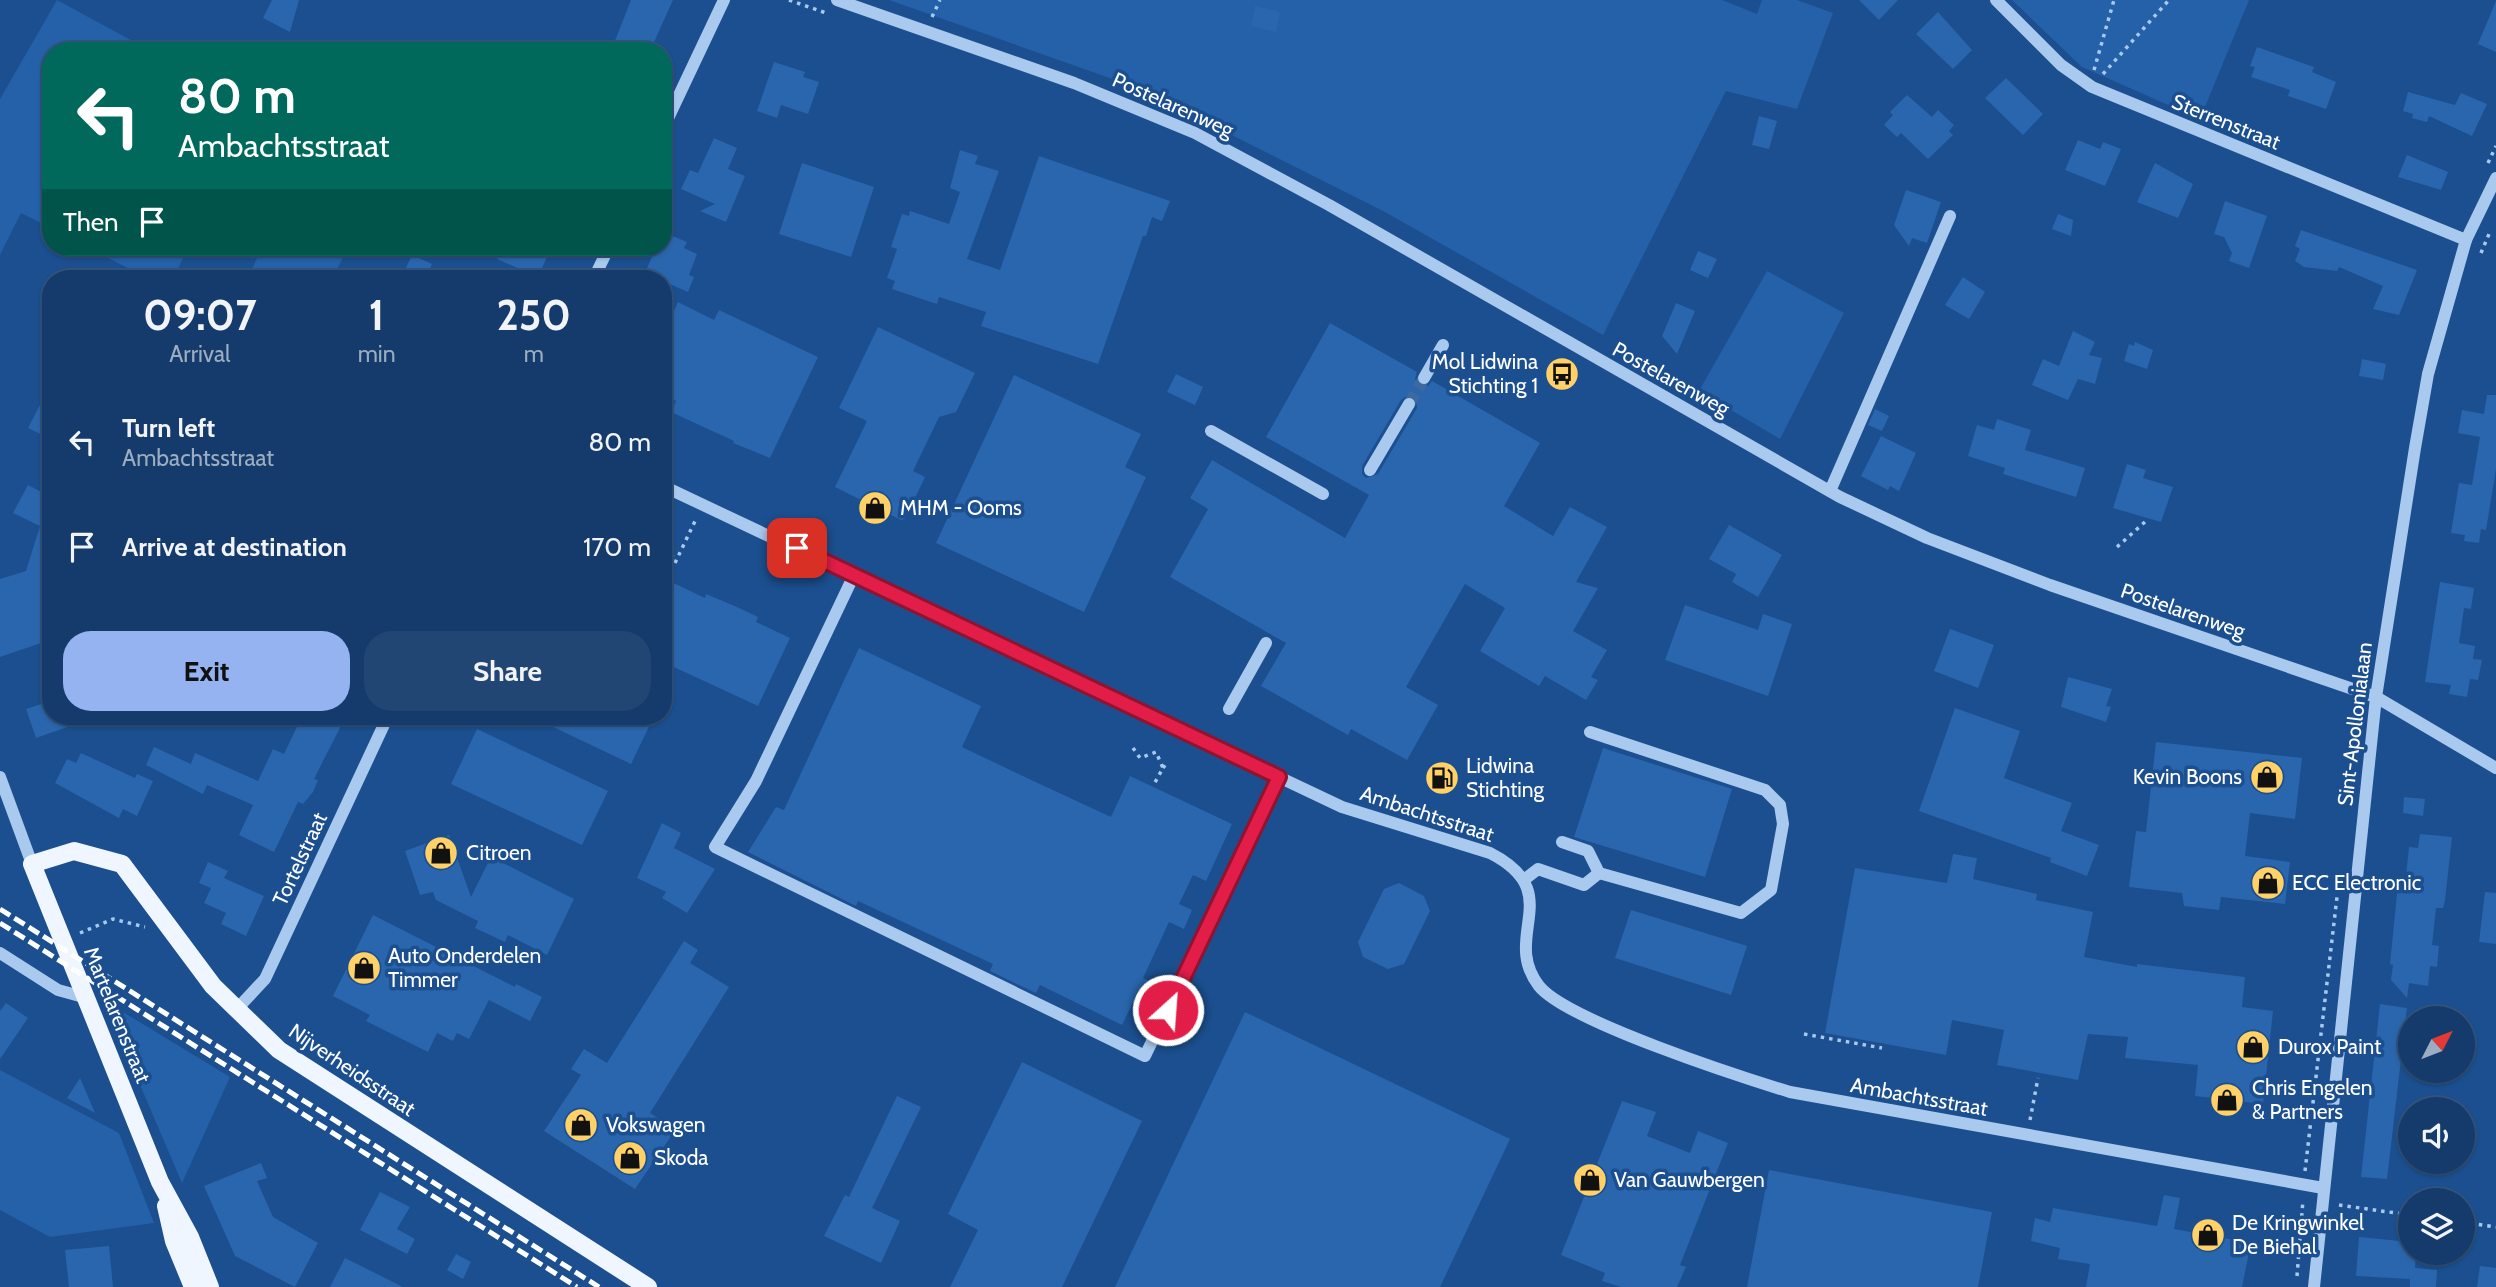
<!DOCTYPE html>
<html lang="en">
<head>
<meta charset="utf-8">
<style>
  body { margin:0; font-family:Cabin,sans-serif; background:#214673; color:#f1f3f6; height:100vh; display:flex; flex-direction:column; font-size:26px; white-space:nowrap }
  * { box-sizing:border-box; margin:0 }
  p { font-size:23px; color:#9dadc1 }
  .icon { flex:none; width:38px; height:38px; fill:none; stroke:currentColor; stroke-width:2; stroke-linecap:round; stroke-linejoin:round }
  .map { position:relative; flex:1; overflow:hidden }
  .details { position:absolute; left:42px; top:270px; width:630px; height:455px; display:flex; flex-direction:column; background:#143b6b; border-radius:28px; box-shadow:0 2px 5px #0004,0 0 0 2px #33557e }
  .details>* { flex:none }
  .guide { position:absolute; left:42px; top:42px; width:630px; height:214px; border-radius:28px; box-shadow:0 2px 5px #0004,0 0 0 2px #33557e; background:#00695c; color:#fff; overflow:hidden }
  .needle { width:46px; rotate:48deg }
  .buttons { position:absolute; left:2398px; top:1006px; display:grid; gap:14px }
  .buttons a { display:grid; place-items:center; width:77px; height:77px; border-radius:50%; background:#143b6b; box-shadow:0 2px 5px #0004,0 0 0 2px #33557e; font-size:35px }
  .pin { position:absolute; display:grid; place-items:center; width:60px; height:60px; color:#fff; margin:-30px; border-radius:14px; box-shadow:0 4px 10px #0006 }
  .me { position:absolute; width:77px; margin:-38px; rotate:26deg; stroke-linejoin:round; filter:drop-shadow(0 0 5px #0008) }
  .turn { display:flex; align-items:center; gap:24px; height:147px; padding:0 21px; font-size:32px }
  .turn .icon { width:91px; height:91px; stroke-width:2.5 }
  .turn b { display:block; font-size:49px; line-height:60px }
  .then { display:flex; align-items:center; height:66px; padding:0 21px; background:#0003; gap:14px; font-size:26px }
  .eta { display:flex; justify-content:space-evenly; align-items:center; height:119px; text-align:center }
  .eta b { font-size:42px; font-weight:800; line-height:49px }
  .button { display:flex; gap:14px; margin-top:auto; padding:14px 21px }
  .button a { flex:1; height:80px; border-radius:28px; background:#95b2f1; color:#111; font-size:28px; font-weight:800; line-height:80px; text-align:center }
  .button a+a { background:#214673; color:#f1f3f6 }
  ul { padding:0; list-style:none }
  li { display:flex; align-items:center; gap:21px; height:105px; padding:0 21px }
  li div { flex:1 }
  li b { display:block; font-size:26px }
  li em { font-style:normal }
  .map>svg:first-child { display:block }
  .green { fill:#2461a8 }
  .building { fill:#2a66ad; fill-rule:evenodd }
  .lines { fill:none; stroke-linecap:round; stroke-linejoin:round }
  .minor-tunnel { stroke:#3d69a0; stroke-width:12; stroke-dasharray:12 6; stroke-linecap:butt }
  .path { stroke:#a9c9ee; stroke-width:3.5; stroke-dasharray:3.5 5; stroke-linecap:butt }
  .minor { stroke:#a9c9ee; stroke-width:12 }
  .major { stroke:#f0f6ff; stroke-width:18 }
  .rail { stroke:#fff; stroke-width:5; stroke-dasharray:12 5; stroke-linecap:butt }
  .route-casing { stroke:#92132f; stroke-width:18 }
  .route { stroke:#e11d48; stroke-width:12 }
  .labels { text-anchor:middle; stroke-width:7; stroke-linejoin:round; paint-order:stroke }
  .street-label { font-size:21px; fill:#fff; stroke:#1b4f8f }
  .poi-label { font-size:21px; fill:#fff; stroke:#1b4f8f; text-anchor:start }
</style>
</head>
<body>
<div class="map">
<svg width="2496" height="1287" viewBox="0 0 2496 1287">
  <rect width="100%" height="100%" fill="#1b4f8f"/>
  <g class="green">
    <path d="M57 0 151 51H51V228L21 213 0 255V99Z"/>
    <path d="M889 0H1722L1757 14 1762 0H1797L1833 13 1797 109 1726 91 1603 335 1383 211 1138 88Z"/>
    <path d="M2012 0H2249L2200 119 2082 67Z"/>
    <path d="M87 247H188L174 278H147Z"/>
    <path d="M262 247H348L333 278H248Z"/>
    <path d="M1767 271 1844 313 1780 439 1699 391Z"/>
    <path d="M108 1010 123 1012 230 1077 182 1183Z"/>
    <path d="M0 1070 119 1133 154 1223 50 1237 0 1210Z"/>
  </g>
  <g class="building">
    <path d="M272 0H299L290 32 263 18Z"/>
    <path d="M631 0H673L650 51H611Z"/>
    <path d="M1859 0H1898L1879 20Z"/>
    <path d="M2496 1V52L2478 44Z"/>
    <path d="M1255 6 1280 12 1276 32 1251 26Z"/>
    <path d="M1938 12 1972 50 1953 69 1916 34Z"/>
    <path d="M2257 47 2314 67 2312 72 2336 82 2326 109 2288 96 2290 90 2251 77 2255 67 2250 66Z"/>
    <path d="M774 62 805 72 803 77 819 82 808 114 781 105 777 118 757 111Z"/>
    <path d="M2006 78 2043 114 2023 135 1985 98Z"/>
    <path d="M2408 92 2455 105 2461 93 2487 104 2472 136 2429 116 2427 122 2412 118 2413 114 2403 111Z"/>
    <path d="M1907 95 1932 117 1938 110 1954 125 1949 131 1953 135 1928 159 1901 133 1897 137 1884 125 1893 115 1890 112Z"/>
    <path d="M1759 116 1777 121 1769 149 1752 145Z"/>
    <path d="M714 138 737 148 728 169 745 176 726 222 700 211 715 204 681 189 690 170 698 173Z"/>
    <path d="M2078 140 2100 149 2103 142 2121 149 2105 186 2065 170Z"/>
    <path d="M960 150 978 156 975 164 999 171 967 259 1000 270 1039 156 1170 201 1162 221 1152 217 1146 236H1143L1098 364 981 326 986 312 939 297 937 304 892 289 895 281 887 278 897 249 891 247 902 214 909 216 910 211 949 224 960 192 950 188Z"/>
    <path d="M2407 155 2448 172 2441 190 2398 177Z"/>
    <path d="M802 163 874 187 851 257 779 234Z"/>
    <path d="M2155 163 2193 184 2178 218 2137 202Z"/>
    <path d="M1906 190 1941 202 1927 243 1912 238 1909 246 1894 225Z"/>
    <path d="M2225 201 2267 216 2249 268 2229 261 2232 253 2224 237 2214 234Z"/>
    <path d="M2058 214 2073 220 2071 236 2052 229Z"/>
    <path d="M2301 230 2417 270 2399 315 2373 309 2383 286 2339 267 2337 271 2304 267 2295 261 2300 249 2295 246Z"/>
    <path d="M663 232 687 242 684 248 697 254 689 275 694 277 688 292 663 281V278L645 273 656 247H663Z"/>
    <path d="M502 247H537L535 252 547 257 538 277 497 259Z"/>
    <path d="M1698 251 1717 259 1708 278 1690 270Z"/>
    <path d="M412 255 432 264 426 278H401Z"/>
    <path d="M1963 277 1985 292 1969 319 1945 305Z"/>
    <path d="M678 302 714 320 719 310 818 357 770 458 733 443 734 441 671 412 676 401 663 394V335Z"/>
    <path d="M1676 303 1695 311 1677 354 1662 336Z"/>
    <path d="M1330 323 1417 372 1415 379 1419 385 1428 386 1432 381 1540 443 1504 506 1553 536 1570 507 1607 527 1576 582 1598 588 1573 631 1607 650 1591 677 1598 680 1586 700 1545 676 1539 686 1480 651 1505 608 1465 584 1406 687 1438 705 1407 760 1351 729 1348 735 1261 686 1286 643 1170 577 1208 509 1190 498 1212 460 1345 538 1369 495 1266 437ZM1408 395 1416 399 1417 408 1378 474 1366 478 1362 474V466L1401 400Z"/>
    <path d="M878 327 975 373 956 412 939 417 913 471 925 477 905 519 901 520 835 487 867 421 839 408Z"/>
    <path d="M2073 331 2095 342 2089 355 2102 358 2095 384 2078 379 2068 400 2032 385 2043 359 2059 366Z"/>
    <path d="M2135 342 2153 350 2147 369 2124 361 2129 344 2134 346Z"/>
    <path d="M2362 359 2386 364 2383 380 2359 376Z"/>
    <path d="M1176 374 1203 387 1195 405 1167 392Z"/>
    <path d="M1014 375 1141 434 1125 467 1146 477 1084 612 936 543Z"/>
    <path d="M51 384V439L28 428Z"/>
    <path d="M2487 395H2496V469L2486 530 2481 529 2479 543 2464 541 2465 535 2451 533 2459 483 2472 485 2480 437 2458 433 2462 410 2484 414Z"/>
    <path d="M1875 409 1889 416 1882 431 1868 425Z"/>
    <path d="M1997 419 2031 430 2025 450 2085 468 2076 497 2003 474 2005 468 1968 456 1977 425 1994 430Z"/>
    <path d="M1881 436 1916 453 1899 491 1890 486 1888 490 1861 476Z"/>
    <path d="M2127 464 2146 470 2143 478 2173 487 2161 522 2113 508Z"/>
    <path d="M28 485 51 497V631L44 632 47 641 0 657V579L26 571 40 526 13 513Z"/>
    <path d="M1729 525 1782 555 1758 597 1732 582 1736 574 1709 559Z"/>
    <path d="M663 578 705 598 706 594 737 607 758 617 756 622 790 638 758 706 663 662Z"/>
    <path d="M2440 582 2474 588 2471 609 2464 608 2459 643 2475 646 2473 659 2482 660 2478 680 2470 679 2467 697 2449 694 2451 685 2425 682Z"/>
    <path d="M1685 605 1758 630 1763 614 1792 624 1768 696 1665 660Z"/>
    <path d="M1950 629 1994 645 1978 688 1934 671Z"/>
    <path d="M859 648 981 706 962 747 1027 778 1111 817 1130 776 1232 824 1206 881 1193 875 1179 904 1192 910 1184 929 1169 922 1143 978 1157 985 1148 1004 1135 998 1122 1025 1040 985 1036 993 990 971 993 964 858 901 856 906 748 852 776 807 784 810Z"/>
    <path d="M2068 677 2112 689 2106 706 2111 707 2106 722 2061 707Z"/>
    <path d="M51 701V716H92L93 718 36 738 26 709Z"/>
    <path d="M1955 708 2020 731 2004 778 2072 803 2061 831 2099 845 2087 876 2050 862 2051 858 1919 811Z"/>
    <path d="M302 716H346L314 779 318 780 313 792 303 804 298 802 274 852 239 835 253 805 207 785 203 794 146 765 154 747 191 764 195 753 258 781 273 749 284 754Z"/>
    <path d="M530 716H654L631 764Z"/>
    <path d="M477 729 608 791 582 845 451 784Z"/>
    <path d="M2156 742 2302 758 2295 819 2250 813 2245 856 2290 862 2285 904 2221 897 2219 910 2184 906 2182 893 2129 887 2136 831 2146 832Z"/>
    <path d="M1603 748 1732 789 1705 877 1574 837Z"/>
    <path d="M81 753 135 778 137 774 153 781 137 816 123 809 119 818 55 783 67 759 76 763Z"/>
    <path d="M2404 797 2425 799 2423 816 2403 813Z"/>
    <path d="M662 823 681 833 674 848 715 869 687 913 662 898 666 892 637 878Z"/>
    <path d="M2420 834 2452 837 2445 900 2443 908H2436L2432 945 2439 946 2437 967 2430 966 2428 986 2409 983 2407 998 2391 980 2393 965 2390 964 2398 884 2405 885 2409 847 2418 848Z"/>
    <path d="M449 835 471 897 491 857 574 899 547 955 508 935 505 942 475 928 478 921 436 900 433 892 420 895 405 851Z"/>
    <path d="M1953 854 1977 858 1973 879 2037 894 2036 900 2093 912 2084 957 2137 967V964L2245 977 2242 1007 2273 1011 2263 1104 2195 1096 2198 1065 2125 1058 2128 1037 2088 1034 2078 1080 1997 1065 2004 1030 1952 1020 1946 1055 1825 1033 1855 868 1947 883Z"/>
    <path d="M208 862 228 871 224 878 264 896 246 936 221 924 226 913 204 903 211 888 199 883Z"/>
    <path d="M1399 883 1424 896 1430 911 1404 964 1388 969 1363 957 1358 942 1384 889Z"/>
    <path d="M2485 892 2496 893V944L2479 942Z"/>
    <path d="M1631 910 1747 946 1731 995 1615 958Z"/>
    <path d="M373 915 515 987 516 984 542 997 530 1021 489 1000 469 1039 457 1033 453 1041 437 1033 428 1052 366 1021 370 1015 333 996Z"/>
    <path d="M684 941 698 950 690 963 729 987 650 1113 676 1129 635 1189 544 1131 581 1075 571 1069 584 1049 607 1063Z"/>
    <path d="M6 1003 28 1018 0 1059V1011Z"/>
    <path d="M2380 1004 2407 1008 2387 1179 2361 1177Z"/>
    <path d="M1245 1012 1510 1139 1440 1287H1115Z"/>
    <path d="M1022 1062 1142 1121 1062 1287H950L978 1230 948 1214Z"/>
    <path d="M80 1078 95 1113 67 1098Z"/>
    <path d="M897 1096 921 1107 872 1208 900 1221 881 1263 824 1236 845 1195 849 1197Z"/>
    <path d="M1622 1101 1656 1112 1647 1136 1690 1153 1698 1131 1728 1143 1680 1265 1686 1267 1677 1287H1621L1602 1281 1605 1273 1561 1255Z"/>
    <path d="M261 1163 267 1178 257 1181 273 1217 318 1243 295 1287 235 1256 204 1186Z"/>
    <path d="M1769 1170 1992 1212 1978 1287H1747Z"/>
    <path d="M380 1192 410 1207 397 1229 415 1239 407 1254 360 1230Z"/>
    <path d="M2164 1195 2180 1198 2174 1229 2251 1243 2242 1287H2086L2090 1264 2058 1259 2060 1248 2031 1241 2035 1218 2050 1222 2053 1208 2157 1226Z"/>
    <path d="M2359 1237 2410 1242V1253H2416L2415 1268 2437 1270 2436 1287H2410V1279L2356 1276Z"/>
    <path d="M109 1246 113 1287H69L65 1250Z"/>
    <path d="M456 1254 471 1262 463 1279 447 1270Z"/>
    <path d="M345 1258 403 1287H330Z"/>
    <path d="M2480 1266 2496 1268V1287H2477Z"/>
  </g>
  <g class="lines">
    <path class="minor-tunnel" d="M1409 404 1424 378"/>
    <g class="path">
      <path d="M789 0 826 13"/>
      <path d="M932 17 940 0"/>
      <path d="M2094 70 2114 0"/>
      <path d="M2103 74 2169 0"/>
      <path d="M2488 163 2496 146"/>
      <path d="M2481 253 2489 234"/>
      <path d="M2117 547 2146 521"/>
      <path d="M663 552 677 559"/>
      <path d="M675 563 696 519"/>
      <path d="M1133 748 1140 758 1156 752 1163 768 1153 786"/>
      <path d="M1163 768 1168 761"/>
      <path d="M80 933 113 919 145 927"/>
      <path d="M1804 1034 1882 1048"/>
      <path d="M2030 1120 2038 1078"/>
      <path d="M2305 1171 2337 897"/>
      <path d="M2339 1205 2410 1215"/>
      <path d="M2462 1222 2496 1227"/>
      <path d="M2297 1276 2303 1200"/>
    </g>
    <g class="minor">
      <path d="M837 0 1074 83 1195 133 1329 205 1840 497 1927 538 2050 585 2376 697 2496 768"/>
      <path d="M1996 0 2061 65 2092 87 2466 240"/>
      <path d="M663 129 724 0"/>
      <path d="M594 278 609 247"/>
      <path d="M1424 378 1443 345"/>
      <path d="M1211 431 1323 494"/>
      <path d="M1370 470 1409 404"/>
      <path d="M663 486 1342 807 1490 853C1568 893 1500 936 1539 986 1567 1021 1741 1077 1790 1092L2323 1188"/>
      <path d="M1830 491 1950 216"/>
      <path d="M854 575 756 781 715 847 1145 1056 1279 777"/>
      <path d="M1229 709 1266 643"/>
      <path d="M0 777 32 864"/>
      <path d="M1562 842 1588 851 1599 873 1741 913 1771 890 1783 824 1780 805 1765 790 1590 732"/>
      <path d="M1525 879 1538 869 1584 885 1599 873"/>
      <path d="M0 953 58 990 87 998"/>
      <path d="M236 1010 265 979 388 716"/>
      <path d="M2314 1287 2376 697 2415 448 2428 374 2466 240 2496 178"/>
    </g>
    <g class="major">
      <path d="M166 1206 174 1241 193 1287"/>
      <path d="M210 1287 190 1237 160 1182 32 864 74 851 122 864 213 986 279 1050 648 1287"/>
    </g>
    <g class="rail">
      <path d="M0 909 599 1287"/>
      <path d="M0 923 577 1287"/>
    </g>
  </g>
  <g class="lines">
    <g class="route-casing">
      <path id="route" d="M797 548 1279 777 1168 1010"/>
    </g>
    <use href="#route" class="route"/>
  </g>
  <defs>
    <g id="bus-disc" transform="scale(1.75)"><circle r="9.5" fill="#ffd166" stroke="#1b4f8f"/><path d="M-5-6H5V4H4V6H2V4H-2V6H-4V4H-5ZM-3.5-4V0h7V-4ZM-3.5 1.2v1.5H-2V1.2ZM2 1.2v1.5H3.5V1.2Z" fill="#111"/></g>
    <g id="shop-disc" transform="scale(1.75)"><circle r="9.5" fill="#ffd166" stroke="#1b4f8f"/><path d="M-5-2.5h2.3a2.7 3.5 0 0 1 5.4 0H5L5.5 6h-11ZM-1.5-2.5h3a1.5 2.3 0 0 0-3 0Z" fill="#111"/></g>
    <g id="fuel-disc" transform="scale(1.75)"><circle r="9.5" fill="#ffd166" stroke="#1b4f8f"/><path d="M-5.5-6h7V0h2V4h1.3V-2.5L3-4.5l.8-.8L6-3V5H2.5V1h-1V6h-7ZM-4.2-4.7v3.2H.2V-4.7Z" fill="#111"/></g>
  </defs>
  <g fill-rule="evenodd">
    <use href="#bus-disc" x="1562" y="374"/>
    <use href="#shop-disc" x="875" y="508"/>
    <use href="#shop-disc" x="2267" y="777"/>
    <use href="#fuel-disc" x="1442" y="778"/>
    <use href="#shop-disc" x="441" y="853"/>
    <use href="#shop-disc" x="2268" y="883"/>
    <use href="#shop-disc" x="364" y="968"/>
    <use href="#shop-disc" x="2253" y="1047"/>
    <use href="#shop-disc" x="2227" y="1100"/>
    <use href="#shop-disc" x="581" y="1125"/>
    <use href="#shop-disc" x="630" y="1158"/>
    <use href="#shop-disc" x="1590" y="1180"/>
    <use href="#shop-disc" x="2208" y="1235"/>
  </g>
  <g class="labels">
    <g class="street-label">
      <text transform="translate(1173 105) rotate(24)" y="7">Postelarenweg</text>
      <text transform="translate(2226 122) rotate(22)" y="7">Sterrenstraat</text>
      <text transform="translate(1671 379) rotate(29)" y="7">Postelarenweg</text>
      <text transform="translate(2183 611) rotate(19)" y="7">Postelarenweg</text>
      <text transform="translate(2355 724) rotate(-83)" y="7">Sint-Apollonialaan</text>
      <text transform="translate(1427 814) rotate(18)" y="7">Ambachtsstraat</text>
      <text transform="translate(300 859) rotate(-65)" y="7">Tortelstraat</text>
      <text transform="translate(117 1015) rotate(68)" y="7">Martelarenstraat</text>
      <text transform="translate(352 1070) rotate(34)" y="7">Nijverheidsstraat</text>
      <text transform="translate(1919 1097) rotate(10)" y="7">Ambachtsstraat</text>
    </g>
    <g class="poi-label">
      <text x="1538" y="369" text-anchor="end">Mol Lidwina<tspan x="1538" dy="24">Stichting 1</tspan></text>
      <text x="900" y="515">MHM - Ooms</text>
      <text x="1466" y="773">Lidwina<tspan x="1466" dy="24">Stichting</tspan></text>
      <text x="2242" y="784" text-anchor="end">Kevin Boons</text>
      <text x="466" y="860">Citroen</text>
      <text x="2292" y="890">ECC Electronic</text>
      <text x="388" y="963">Auto Onderdelen<tspan x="388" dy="24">Timmer</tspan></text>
      <text x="2278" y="1054">Durox Paint</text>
      <text x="2252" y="1095">Chris Engelen<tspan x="2252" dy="24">&amp; Partners</tspan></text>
      <text x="606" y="1132">Vokswagen</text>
      <text x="654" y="1165">Skoda</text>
      <text x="1614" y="1187">Van Gauwbergen</text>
      <text x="2232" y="1230">De Kringwinkel<tspan x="2232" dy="24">De Biehal</tspan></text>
    </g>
  </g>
</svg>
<div class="buttons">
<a><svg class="needle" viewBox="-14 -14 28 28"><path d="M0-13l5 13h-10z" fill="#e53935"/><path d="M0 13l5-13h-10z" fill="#9dadc1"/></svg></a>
<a><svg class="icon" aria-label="sound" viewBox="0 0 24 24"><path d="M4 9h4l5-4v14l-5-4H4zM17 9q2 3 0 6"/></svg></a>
<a><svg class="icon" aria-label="layers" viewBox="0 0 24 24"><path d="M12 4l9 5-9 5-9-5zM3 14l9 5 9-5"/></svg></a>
</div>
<div class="pin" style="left:797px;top:548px;background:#d93025"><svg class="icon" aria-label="arrive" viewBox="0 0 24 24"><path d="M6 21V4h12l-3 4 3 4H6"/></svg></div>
<svg class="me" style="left:1168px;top:1010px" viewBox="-20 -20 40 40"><circle r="17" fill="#e11d48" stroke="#fff" stroke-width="3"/><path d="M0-11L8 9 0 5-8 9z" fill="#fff"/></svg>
<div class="guide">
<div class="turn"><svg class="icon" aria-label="left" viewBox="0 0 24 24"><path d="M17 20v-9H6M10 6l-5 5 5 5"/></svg><div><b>80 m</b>Ambachtsstraat</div></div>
<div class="then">Then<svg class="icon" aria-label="arrive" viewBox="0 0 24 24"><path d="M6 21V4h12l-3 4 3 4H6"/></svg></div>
</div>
<section class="details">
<div class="eta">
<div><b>09:07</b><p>Arrival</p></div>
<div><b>1</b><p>min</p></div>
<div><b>250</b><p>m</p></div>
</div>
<ul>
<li><svg class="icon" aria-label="left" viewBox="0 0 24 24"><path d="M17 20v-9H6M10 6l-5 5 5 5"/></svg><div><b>Turn left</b><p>Ambachtsstraat</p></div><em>80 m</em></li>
<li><svg class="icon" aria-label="arrive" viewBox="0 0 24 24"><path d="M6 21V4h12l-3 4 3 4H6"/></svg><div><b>Arrive at destination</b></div><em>170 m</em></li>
</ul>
<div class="button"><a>Exit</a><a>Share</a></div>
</section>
</div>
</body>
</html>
